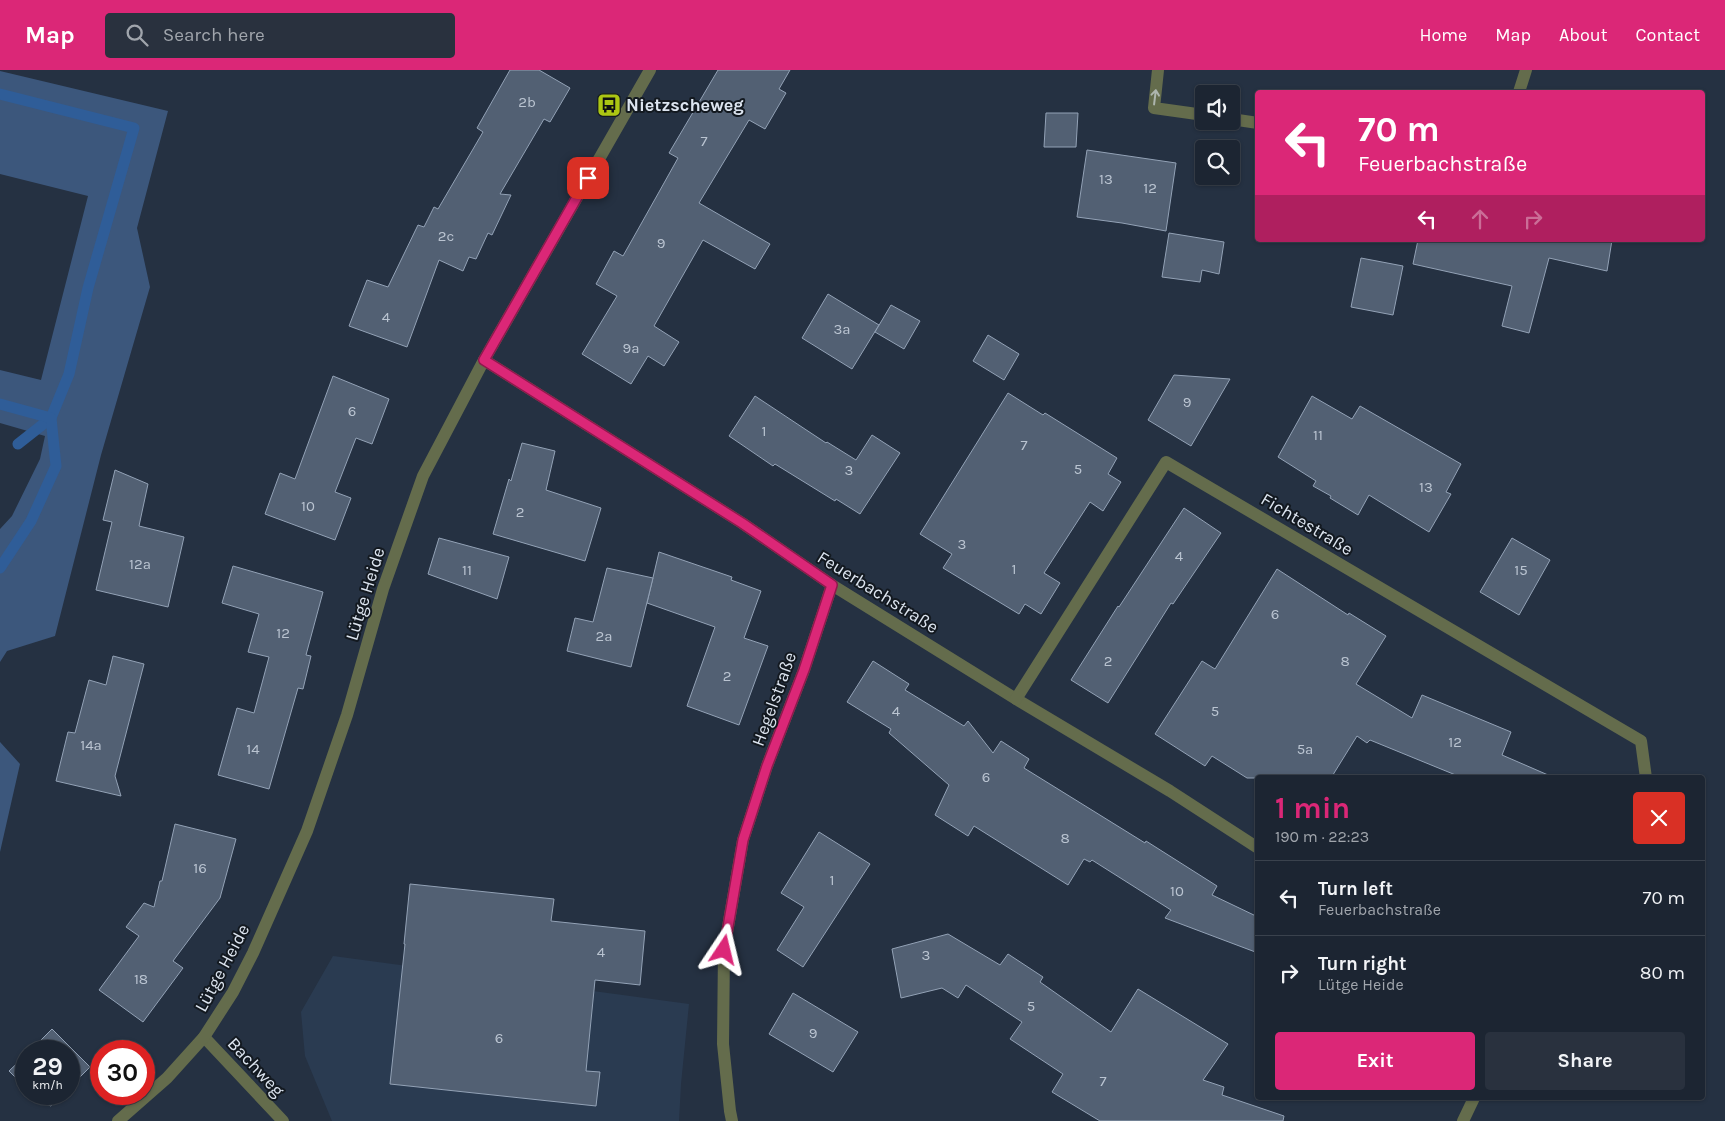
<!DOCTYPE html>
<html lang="en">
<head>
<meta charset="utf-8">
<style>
  body { margin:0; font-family:Karla,sans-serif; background:#29313e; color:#f1f3f6; height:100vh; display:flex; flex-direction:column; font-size:19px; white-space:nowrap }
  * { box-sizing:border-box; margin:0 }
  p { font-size:16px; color:#a0a5ac }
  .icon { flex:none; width:28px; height:28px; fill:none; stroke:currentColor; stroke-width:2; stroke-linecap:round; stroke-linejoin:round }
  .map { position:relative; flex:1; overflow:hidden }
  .sheet { position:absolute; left:1255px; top:705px; width:450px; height:325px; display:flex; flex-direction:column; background:#1c2532; border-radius:5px; box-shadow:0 1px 4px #0004,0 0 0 1px #3a424d }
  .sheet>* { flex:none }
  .hud { position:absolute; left:1255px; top:20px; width:450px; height:152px; border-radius:5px; box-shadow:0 1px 4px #0004,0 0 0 1px #3a424d; background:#db2777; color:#fff; overflow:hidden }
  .tools { position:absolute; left:1195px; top:15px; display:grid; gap:10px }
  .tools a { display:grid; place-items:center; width:45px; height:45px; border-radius:5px; background:#1c2532; box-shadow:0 1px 4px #0004,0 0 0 1px #3a424d; font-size:25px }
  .speed { position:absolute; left:15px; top:970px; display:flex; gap:10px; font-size:25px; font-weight:700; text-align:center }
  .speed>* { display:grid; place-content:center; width:65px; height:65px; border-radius:50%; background:#1c2532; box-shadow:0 1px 4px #0004,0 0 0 1px #3a424d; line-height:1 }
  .speed small { font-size:12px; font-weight:400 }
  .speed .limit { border:8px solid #d22; background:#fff; color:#111 }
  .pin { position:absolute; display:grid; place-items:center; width:42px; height:42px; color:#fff; margin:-21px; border-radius:10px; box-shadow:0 2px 8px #0006 }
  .me { position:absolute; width:55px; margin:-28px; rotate:10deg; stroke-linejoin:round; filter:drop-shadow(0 0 4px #0008) }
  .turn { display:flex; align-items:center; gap:18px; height:105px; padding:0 20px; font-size:22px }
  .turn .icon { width:65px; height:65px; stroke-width:2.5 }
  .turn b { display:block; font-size:35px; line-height:42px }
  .lanes { display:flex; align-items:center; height:48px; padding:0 20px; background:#0003; justify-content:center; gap:25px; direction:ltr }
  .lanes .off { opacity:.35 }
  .round { display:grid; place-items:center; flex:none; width:52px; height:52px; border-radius:5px; background:#29313e }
  .headline { display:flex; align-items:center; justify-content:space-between; height:85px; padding:0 20px }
  h1 { font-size:30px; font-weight:700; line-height:38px; color:#db2777 }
  .action { display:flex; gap:10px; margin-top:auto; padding:10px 20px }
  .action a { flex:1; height:58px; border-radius:5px; background:#db2777; color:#fff; font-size:20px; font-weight:700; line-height:58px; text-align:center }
  .action a+a { background:#29313e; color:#f1f3f6 }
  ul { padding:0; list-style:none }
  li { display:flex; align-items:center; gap:15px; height:75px; padding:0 20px; border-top:1px solid #3a424d }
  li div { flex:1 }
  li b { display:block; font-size:19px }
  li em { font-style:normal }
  header { display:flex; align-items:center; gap:30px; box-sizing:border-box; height:70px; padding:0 25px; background:#db2777; color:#fff }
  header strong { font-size:24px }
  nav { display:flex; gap:28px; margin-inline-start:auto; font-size:18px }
  .search { width:350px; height:45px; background:#29313e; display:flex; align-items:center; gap:12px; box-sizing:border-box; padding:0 18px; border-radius:5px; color:#a0a5ac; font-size:19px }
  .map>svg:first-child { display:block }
  .built { fill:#2a3b51 }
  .green { fill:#3c577c }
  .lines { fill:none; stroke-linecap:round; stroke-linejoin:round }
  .stream { stroke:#2f5d98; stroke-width:11 }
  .building { fill:#526073; stroke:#93a2b6 }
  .minor { stroke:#646c4c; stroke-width:12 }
  .oneway { stroke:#adb5ae }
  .route-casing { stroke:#8e194d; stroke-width:12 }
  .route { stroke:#db2777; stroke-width:9 }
  .labels { text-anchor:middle; stroke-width:4; stroke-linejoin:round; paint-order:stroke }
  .number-label { font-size:15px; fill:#bac4d1 }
  .poi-label { font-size:18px; font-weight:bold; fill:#dde5f0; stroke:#131920; text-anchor:start }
  .street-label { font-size:18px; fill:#dde5f0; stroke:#131920 }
</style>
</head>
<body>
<header>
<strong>Map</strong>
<div class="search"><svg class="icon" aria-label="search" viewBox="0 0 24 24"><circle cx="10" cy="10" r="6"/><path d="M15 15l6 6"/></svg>Search here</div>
<nav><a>Home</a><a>Map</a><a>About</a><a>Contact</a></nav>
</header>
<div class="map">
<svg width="1725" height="1051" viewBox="0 0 1725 1051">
  <rect width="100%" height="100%" fill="#253142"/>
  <path class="built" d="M333 886 689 934 681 1014 679 1051H332L305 986 301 942Z"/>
  <g class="green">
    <path d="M0 1 168 41 137 158 150 217 101 385 55 566 7 581 0 592V459L12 446 40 389 45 366 0 353V300L41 310 88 126 0 104Z"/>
    <path d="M0 672 20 694 0 782Z"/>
  </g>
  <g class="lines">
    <g class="stream">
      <path d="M0 24 134 58 88 218 69 304 51 348 18 374"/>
      <path d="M0 334 51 348 56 396 31 451 0 498"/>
    </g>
  </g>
  <g class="building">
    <path d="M510 0H539L570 18 550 52 544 49 500 124 511 125 492 165 488 163 476 189 469 187 463 201 439 190 407 277 349 256 367 210 388 217 418 155 424 157 434 137 438 139 483 62 477 58Z"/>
    <path d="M718 0H790L779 19 786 23 765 59 749 50 699 133 770 174 755 199 703 170 654 256 679 272 664 296 648 286 631 314 582 284 617 226 596 214 614 181 623 186 659 122 678 88 669 83Z"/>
    <path d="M1046 43H1078L1076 77H1044Z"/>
    <path d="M1087 80 1176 93 1166 161 1122 153 1077 147Z"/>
    <path d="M1169 163 1224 172 1219 204 1202 200 1200 212 1162 207Z"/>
    <path d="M1418 170H1612L1607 201 1549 188 1529 263 1502 256 1512 216 1413 194Z"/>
    <path d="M1361 188 1403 196 1393 245 1351 237Z"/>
    <path d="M828 224 879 255 852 299 802 268Z"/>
    <path d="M891 235 920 251 904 279 875 262Z"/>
    <path d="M988 265 1019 284 1004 310 973 291Z"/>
    <path d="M1174 305 1230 309 1191 376 1148 350Z"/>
    <path d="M333 306 389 329 372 374 356 368 335 422 351 428 335 470 265 444 280 403 295 409Z"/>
    <path d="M1008 323 1043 345 1045 343 1117 388 1108 404 1121 412 1103 441 1090 432 1044 503 1060 513 1041 544 1025 534 1019 544 943 498 952 484 920 464Z"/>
    <path d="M755 326 826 373 827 372 856 390 872 365 900 383 860 444 836 429 835 431 775 394 773 396 729 366Z"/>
    <path d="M1312 326 1352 349 1360 336 1461 394 1446 422 1451 424 1429 462 1369 425 1358 445 1330 428 1331 426 1313 416 1316 411 1278 387Z"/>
    <path d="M522 373 555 381 546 420 601 438 585 491 493 464 509 409 511 411Z"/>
    <path d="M115 400 148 414 139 456 184 467 168 537 96 520 112 452 103 450Z"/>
    <path d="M1184 438 1221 463 1173 534 1171 533 1108 633 1071 610 1118 536 1119 537Z"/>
    <path d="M439 468 509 487 497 529 428 504Z"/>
    <path d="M1512 468 1550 490 1519 545 1480 522Z"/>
    <path d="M659 482 732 507 731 510 761 521 744 568 768 576 739 655 687 636 715 557 647 533Z"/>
    <path d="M233 496 323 522 306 585 311 586 303 619 298 618 269 719 218 705 237 638 254 643 269 587 248 582 259 544 222 533Z"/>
    <path d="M607 498 653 508 631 597 567 581 575 548 593 552Z"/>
    <path d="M1277 499 1348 545 1349 543 1386 566 1356 614 1412 648 1422 625 1511 662 1502 685 1555 708H1463L1370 670 1367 673 1357 666 1331 708H1247L1212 686 1205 696 1155 664 1202 591 1215 599Z"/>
    <path d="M113 586 144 594 115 706 121 726 56 711 68 662 75 663 89 610 106 615Z"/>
    <path d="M873 591 909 614 905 620 964 656 968 651 993 683 1001 671 1029 689 1024 698 1145 773 1146 771 1217 816 1212 825 1258 847V883L1165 848 1171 840 1092 790 1090 792 1084 789 1068 815 974 756 968 766 935 745 949 715 889 663 891 659 847 632Z"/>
    <path d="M175 754 236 769 220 828 173 891 183 898 143 952 99 920 139 866 126 857 144 833 154 837 160 811H162Z"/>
    <path d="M819 762 870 794 803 897 777 880 804 837 781 823Z"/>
    <path d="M410 814 554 829 551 851 645 861 640 915 595 910 586 1001 600 1002 596 1036 390 1014 405 874H404Z"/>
    <path d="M948 864 1000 895 1008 884 1043 907 1040 912 1111 962 1138 919 1228 974 1203 1010 1224 1017 1222 1025 1284 1046 1283 1051H1100L1052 1022 1063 1004 1010 969 1022 952 966 915 958 928 942 918 901 928 892 879Z"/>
    <path d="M793 923 858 962 833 1002 769 964Z"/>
    <path d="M52 959 90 997 69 1018V981H30Z"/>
    <path d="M26 985V1018L9 1001Z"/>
    <path d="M32 1024H63L51 1036 40 1032Z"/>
  </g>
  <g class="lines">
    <g class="minor">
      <path d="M1158 0 1154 38 1204 45"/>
      <path d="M1519 22 1526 0"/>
      <path d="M1231 49 1258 53"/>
      <path d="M484 290 742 453 832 515 1016 629 1170 721 1258 778"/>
      <path d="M1016 629 1166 392 1641 671 1646 708"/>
      <path d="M204 967 283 1051"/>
      <path d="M118 1051 167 1008 204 967 233 922 253 883 307 761 347 645 383 519 423 406 484 290 650 0"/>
      <path d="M732 1051 730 1041 723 974 724 880 743 770 767 696 804 600 832 515"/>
      <path d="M1463 1051 1474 1028"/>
    </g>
  </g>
  <defs><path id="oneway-shaft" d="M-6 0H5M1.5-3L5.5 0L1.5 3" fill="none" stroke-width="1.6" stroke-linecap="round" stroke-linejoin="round" transform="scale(1.25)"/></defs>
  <use class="oneway" href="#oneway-shaft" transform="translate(1155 27) rotate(-83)"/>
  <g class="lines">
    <g class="route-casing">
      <path id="route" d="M588 108 484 290 742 453 832 515 804 600 767 696 743 770 724 880"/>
    </g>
    <use href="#route" class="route"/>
  </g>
  <defs>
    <g id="bus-square" transform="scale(1.25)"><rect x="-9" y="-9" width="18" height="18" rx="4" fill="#acc613" stroke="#131920"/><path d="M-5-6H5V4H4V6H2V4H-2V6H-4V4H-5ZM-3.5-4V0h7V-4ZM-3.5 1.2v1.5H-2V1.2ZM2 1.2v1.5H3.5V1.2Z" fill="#111"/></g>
  </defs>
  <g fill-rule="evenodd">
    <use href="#bus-square" x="609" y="35"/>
  </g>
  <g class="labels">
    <g class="number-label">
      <text x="527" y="37">2b</text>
      <text x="704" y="76">7</text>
      <text x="1106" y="114">13</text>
      <text x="1150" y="123">12</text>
      <text x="446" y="171">2c</text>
      <text x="661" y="178">9</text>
      <text x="386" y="252">4</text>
      <text x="842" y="264">3a</text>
      <text x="631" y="283">9a</text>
      <text x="1187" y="337">9</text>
      <text x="352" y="346">6</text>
      <text x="764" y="366">1</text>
      <text x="1318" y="370">11</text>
      <text x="1024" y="380">7</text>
      <text x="1078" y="404">5</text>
      <text x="849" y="405">3</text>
      <text x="1426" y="422">13</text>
      <text x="308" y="441">10</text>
      <text x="520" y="447">2</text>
      <text x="962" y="479">3</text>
      <text x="1179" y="491">4</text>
      <text x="140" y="499">12a</text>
      <text x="1014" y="504">1</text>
      <text x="467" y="505">11</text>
      <text x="1521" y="505">15</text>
      <text x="1275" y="549">6</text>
      <text x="283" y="568">12</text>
      <text x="604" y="571">2a</text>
      <text x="1108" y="596">2</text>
      <text x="1345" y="596">8</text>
      <text x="727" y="611">2</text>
      <text x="896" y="646">4</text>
      <text x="1215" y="646">5</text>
      <text x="1455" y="677">12</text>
      <text x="91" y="680">14a</text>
      <text x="253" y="684">14</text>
      <text x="1305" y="684">5a</text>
      <text x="986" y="712">6</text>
      <text x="1065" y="773">8</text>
      <text x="200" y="803">16</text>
      <text x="832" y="815">1</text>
      <text x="1177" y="826">10</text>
      <text x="601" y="887">4</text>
      <text x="926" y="890">3</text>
      <text x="141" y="914">18</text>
      <text x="1031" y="941">5</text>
      <text x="813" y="968">9</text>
      <text x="499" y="973">6</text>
      <text x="1103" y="1016">7</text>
    </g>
    <g class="poi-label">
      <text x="626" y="41">Nietzscheweg</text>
    </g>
    <g class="street-label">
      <text transform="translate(1307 454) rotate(31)" y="6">Fichtestraße</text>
      <text transform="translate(878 522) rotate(32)" y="6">Feuerbachstraße</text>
      <text transform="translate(365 524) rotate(-73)" y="6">Lütge Heide</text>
      <text transform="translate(774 629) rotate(-70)" y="6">Hegelstraße</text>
      <text transform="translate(222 898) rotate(-62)" y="6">Lütge Heide</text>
      <text transform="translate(256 997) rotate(47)" y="6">Bachweg</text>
    </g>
  </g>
</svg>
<div class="tools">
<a><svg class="icon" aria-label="sound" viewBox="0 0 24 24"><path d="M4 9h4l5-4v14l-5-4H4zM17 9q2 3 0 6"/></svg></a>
<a><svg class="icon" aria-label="search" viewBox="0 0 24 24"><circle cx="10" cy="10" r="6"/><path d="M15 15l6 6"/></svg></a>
</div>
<div class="speed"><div>29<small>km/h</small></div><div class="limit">30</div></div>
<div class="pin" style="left:588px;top:108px;background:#d93025"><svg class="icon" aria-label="arrive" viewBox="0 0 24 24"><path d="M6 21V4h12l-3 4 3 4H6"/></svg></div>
<svg class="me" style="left:724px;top:880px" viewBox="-20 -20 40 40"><path d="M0-17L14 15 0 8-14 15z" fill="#db2777" stroke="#fff" stroke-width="4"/></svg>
<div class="hud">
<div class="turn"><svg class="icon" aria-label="left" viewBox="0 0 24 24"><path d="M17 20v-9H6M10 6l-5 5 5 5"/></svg><div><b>70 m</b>Feuerbachstraße</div></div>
<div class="lanes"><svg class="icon" aria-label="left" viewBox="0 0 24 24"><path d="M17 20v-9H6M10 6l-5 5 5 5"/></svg><svg class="icon off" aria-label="ahead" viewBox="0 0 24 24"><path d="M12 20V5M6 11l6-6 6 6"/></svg><svg class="icon off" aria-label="right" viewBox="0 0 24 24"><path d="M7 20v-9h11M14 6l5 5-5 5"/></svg></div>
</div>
<section class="sheet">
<div class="headline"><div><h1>1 min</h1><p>190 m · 22:23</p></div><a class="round" style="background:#d93025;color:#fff"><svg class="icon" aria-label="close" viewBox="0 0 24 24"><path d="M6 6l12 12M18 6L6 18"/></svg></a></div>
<ul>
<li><svg class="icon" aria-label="left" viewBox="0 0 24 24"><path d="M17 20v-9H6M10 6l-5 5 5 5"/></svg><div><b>Turn left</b><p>Feuerbachstraße</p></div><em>70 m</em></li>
<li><svg class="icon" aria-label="right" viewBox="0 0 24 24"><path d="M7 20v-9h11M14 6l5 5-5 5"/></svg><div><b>Turn right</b><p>Lütge Heide</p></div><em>80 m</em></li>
</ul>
<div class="action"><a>Exit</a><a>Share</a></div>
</section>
</div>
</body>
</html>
